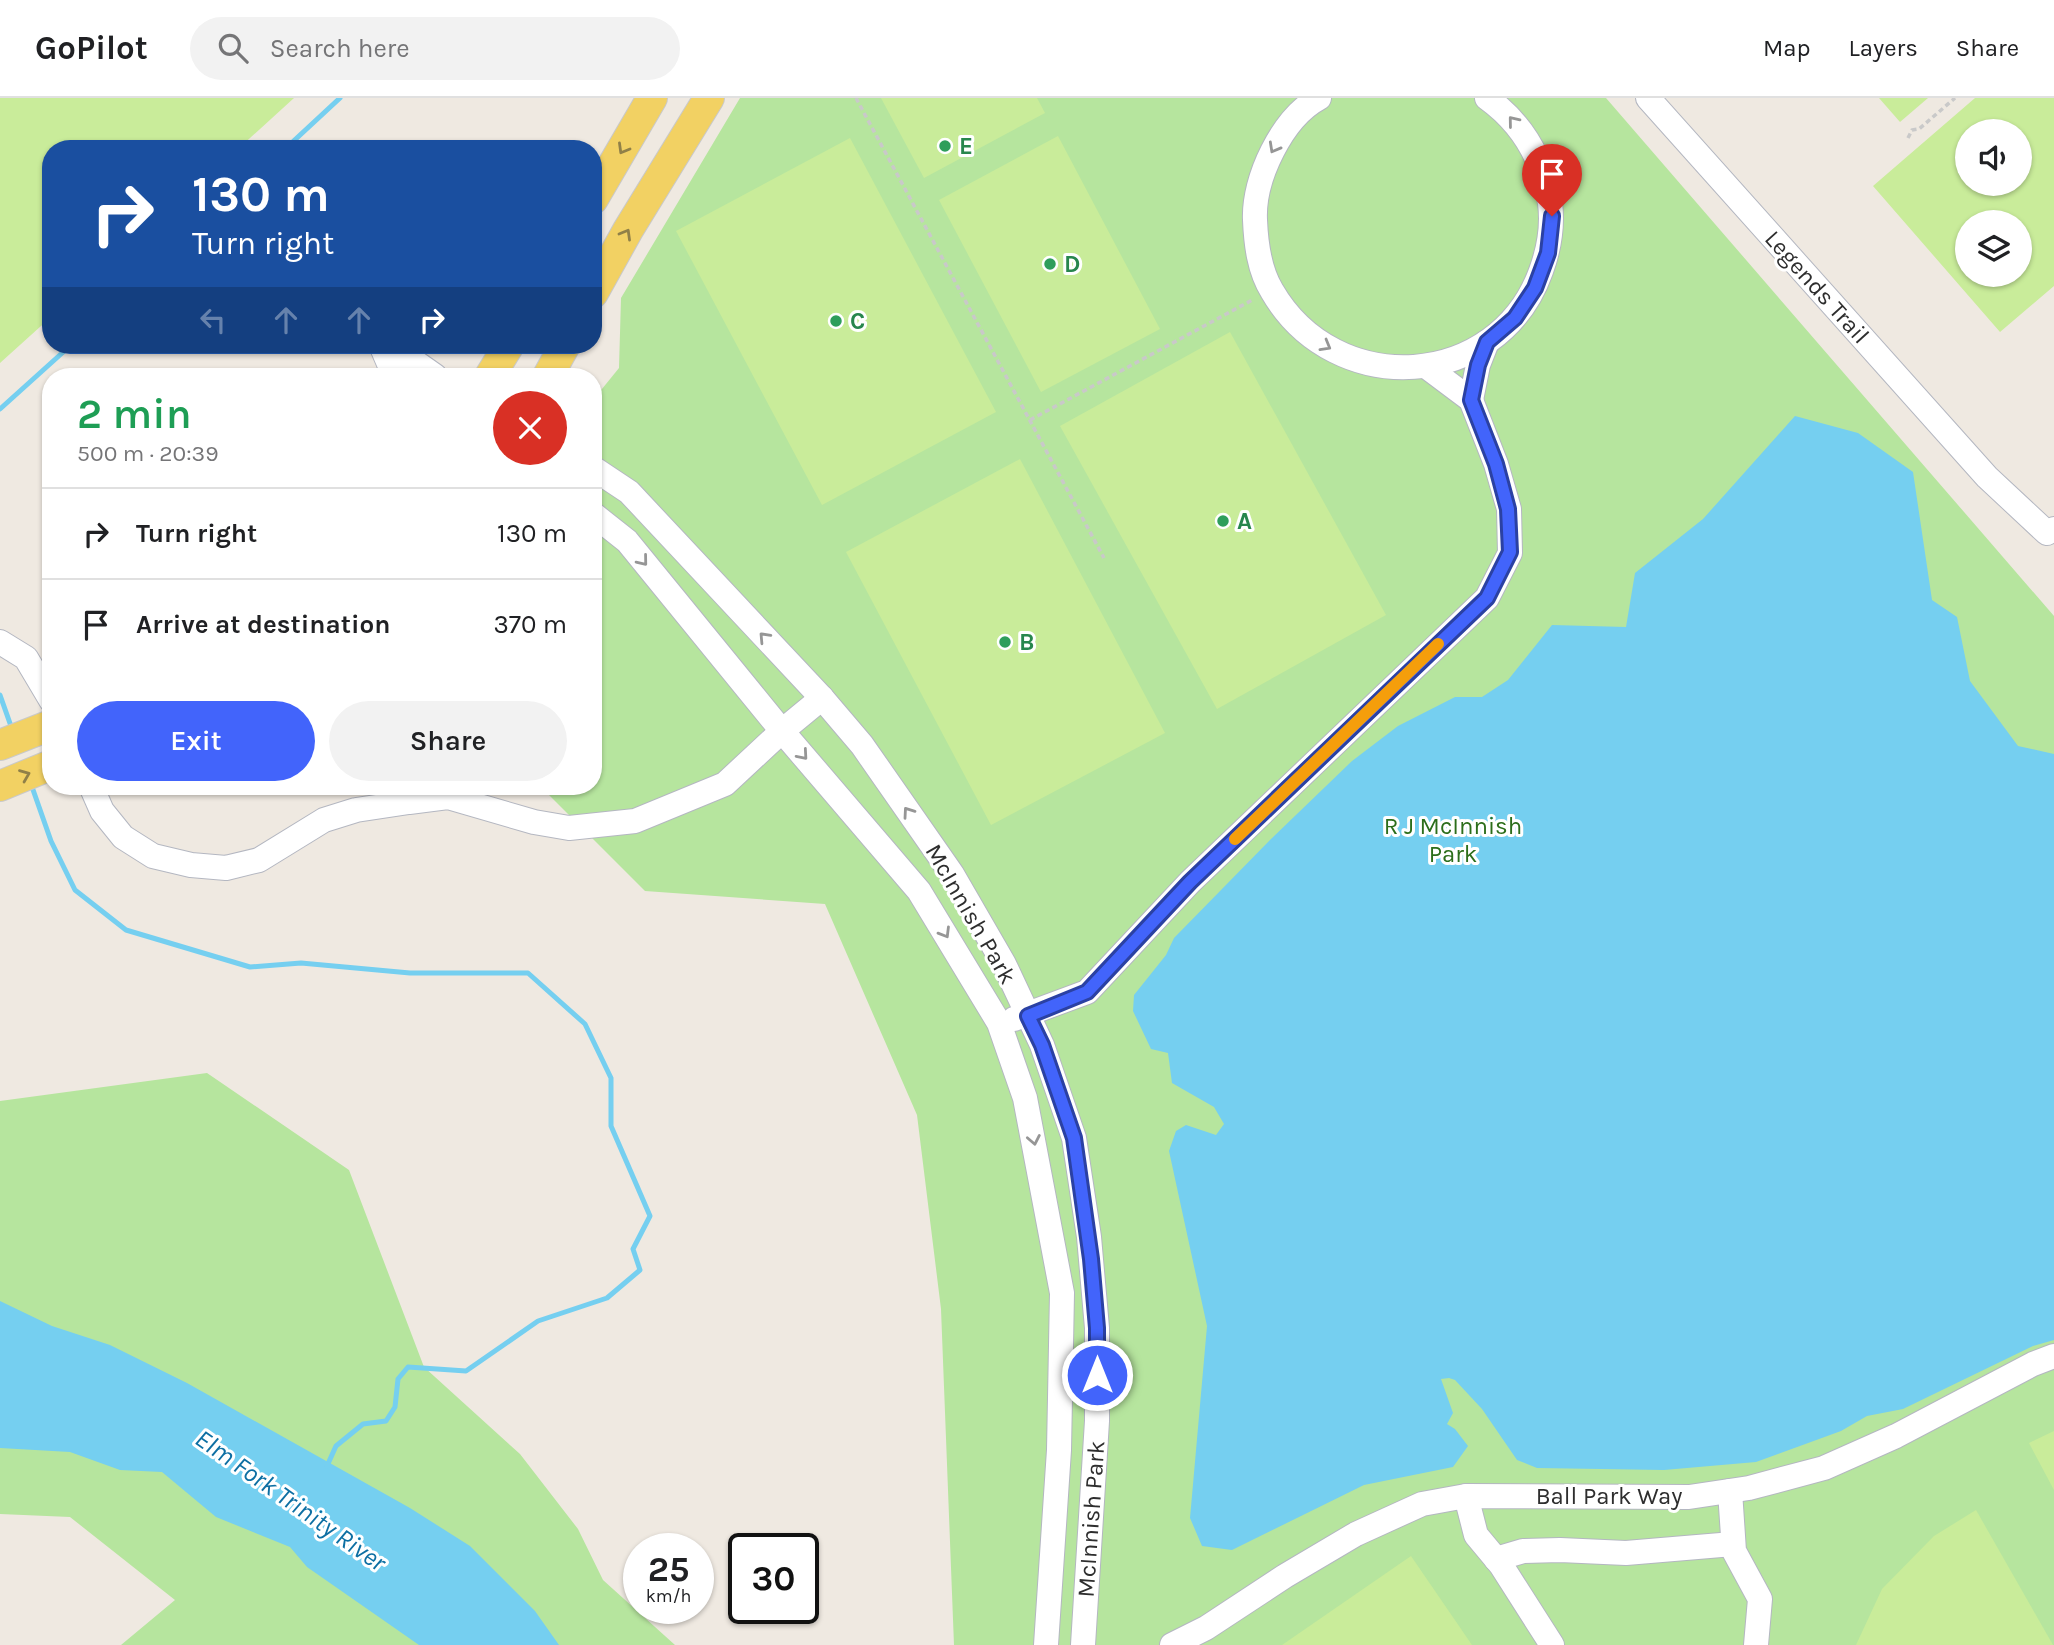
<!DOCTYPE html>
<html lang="en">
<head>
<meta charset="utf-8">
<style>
  body { margin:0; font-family:Karla,sans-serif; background:#f2f2f2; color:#202124; height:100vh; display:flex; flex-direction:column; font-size:26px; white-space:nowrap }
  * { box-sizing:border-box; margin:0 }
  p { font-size:23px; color:#757577 }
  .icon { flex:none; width:38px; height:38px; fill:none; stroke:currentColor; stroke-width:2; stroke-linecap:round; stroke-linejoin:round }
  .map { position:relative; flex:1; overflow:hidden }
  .side { position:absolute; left:42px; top:270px; width:560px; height:427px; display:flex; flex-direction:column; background:#fff; border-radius:28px; box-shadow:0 2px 5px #0004 }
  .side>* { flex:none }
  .banner { position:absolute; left:42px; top:42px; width:560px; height:214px; border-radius:28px; box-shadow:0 2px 5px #0004; background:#1a4fa0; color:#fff; overflow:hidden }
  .tools { position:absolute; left:1955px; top:21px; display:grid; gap:14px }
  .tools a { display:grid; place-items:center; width:77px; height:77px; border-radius:50%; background:#fff; box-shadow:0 2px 5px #0004; font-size:35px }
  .speed { position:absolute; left:623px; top:1435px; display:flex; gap:14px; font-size:35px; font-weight:700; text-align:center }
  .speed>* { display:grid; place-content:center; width:91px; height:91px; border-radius:50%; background:#fff; box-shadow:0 2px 5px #0004; line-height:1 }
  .speed small { font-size:18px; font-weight:400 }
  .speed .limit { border:4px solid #111; border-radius:10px; background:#fff; color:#111 }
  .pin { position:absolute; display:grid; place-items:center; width:60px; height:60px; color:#fff; margin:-72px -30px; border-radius:50% 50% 50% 0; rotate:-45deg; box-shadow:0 0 7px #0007 }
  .pin .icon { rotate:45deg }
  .me { position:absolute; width:77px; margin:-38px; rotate:0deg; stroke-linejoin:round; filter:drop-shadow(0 0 5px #0008) }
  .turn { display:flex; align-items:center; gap:24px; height:147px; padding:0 35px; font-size:32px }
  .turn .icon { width:91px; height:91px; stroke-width:2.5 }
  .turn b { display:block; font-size:49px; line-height:60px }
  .lanes { display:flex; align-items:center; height:66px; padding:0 35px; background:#0003; justify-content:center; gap:35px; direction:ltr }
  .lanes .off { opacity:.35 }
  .round { display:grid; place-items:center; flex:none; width:74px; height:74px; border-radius:37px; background:#f2f2f2 }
  .head { display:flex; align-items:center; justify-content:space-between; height:119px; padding:0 35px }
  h1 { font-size:42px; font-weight:600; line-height:52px; color:#1e9e55 }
  .cta { display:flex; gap:14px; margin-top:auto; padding:14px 35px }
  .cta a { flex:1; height:80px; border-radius:42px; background:#4264fb; color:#fff; font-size:28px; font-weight:600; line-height:80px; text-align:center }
  .cta a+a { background:#f2f2f2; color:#202124 }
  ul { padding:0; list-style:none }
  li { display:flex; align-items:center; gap:21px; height:91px; padding:0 35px; border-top:2px solid #e0e0e0 }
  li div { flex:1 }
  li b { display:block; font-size:26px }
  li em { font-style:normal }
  header { display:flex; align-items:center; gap:42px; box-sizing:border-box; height:98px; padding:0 35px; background:#fff; border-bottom:2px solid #e0e0e0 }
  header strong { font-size:33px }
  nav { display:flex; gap:38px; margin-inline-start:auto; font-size:24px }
  .search { width:490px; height:63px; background:#f2f2f2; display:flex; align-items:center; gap:18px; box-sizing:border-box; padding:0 24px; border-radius:38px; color:#757577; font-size:26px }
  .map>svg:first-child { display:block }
  .green { fill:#b6e59e }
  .pitch { fill:#c9ec9a; fill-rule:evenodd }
  .water { fill:#75cff0 }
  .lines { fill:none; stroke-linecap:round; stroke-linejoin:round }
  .stream { stroke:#75cff0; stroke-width:5 }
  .minor-casing { stroke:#b4b7c1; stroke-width:26 }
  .major-casing { stroke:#c9c9c9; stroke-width:32 }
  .path { stroke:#c9c9c9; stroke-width:3.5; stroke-dasharray:5 3.5; stroke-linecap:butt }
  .minor { stroke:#fff; stroke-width:24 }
  .major { stroke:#f2d163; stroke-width:30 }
  .oneway { stroke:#969696 }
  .oneway2 { stroke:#908048 }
  .route-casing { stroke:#2b41a3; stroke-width:18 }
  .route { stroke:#4264fb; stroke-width:12 }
  .slow { stroke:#f59e0b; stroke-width:12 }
  .leisure-dot { fill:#2e9e5b; stroke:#fff; stroke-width:2.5 }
  .labels { text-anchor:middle; stroke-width:6; stroke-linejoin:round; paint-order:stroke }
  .leisure-label { font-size:24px; font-weight:bold; fill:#27864d; stroke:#fff; text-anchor:start }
  .street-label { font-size:24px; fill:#2e2e2e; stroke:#fff }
  .park-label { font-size:24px; fill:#2c6e1b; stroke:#fff }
  .water-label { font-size:26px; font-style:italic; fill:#0d6fa3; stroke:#fff }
</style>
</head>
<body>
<header>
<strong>GoPilot</strong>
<div class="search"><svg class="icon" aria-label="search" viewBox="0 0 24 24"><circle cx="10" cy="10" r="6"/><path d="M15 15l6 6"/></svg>Search here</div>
<nav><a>Map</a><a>Layers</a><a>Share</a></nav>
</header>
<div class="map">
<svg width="2054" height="1547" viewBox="0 0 2054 1547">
  <rect width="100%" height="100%" fill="#efe9e1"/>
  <g class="green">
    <path d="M740 0H1606L2054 518V1547H954L941 1211 917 1017 825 806 645 793 540 688H593V302L619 270 621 200Z"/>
    <path d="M207 975 349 1072 424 1269 520 1356 578 1431 603 1482 675 1547H121L175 1502 70 1419 0 1416V1003Z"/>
  </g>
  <g class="pitch">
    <path d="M0 0H294L238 51H51V219L0 265Z"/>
    <path d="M881 0H1037L1045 15 924 80Z"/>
    <path d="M1879 0H1928L1900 24Z"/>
    <path d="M1975 0H2054V188L2000 234 1873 88ZM1967 33H2020V86H1967ZM1967 124H2020V177H1967Z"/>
    <path d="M1058 38 1160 231 1041 294 939 102Z"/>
    <path d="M850 40 996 314 822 407 676 133Z"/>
    <path d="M1230 234 1386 517 1217 611 1060 328Z"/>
    <path d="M1020 361 1165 635 991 727 846 454Z"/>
    <path d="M2054 1333V1392L2029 1345Z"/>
    <path d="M1976 1412 2053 1547H1856L1882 1491 1934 1438Z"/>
    <path d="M1411 1458 1472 1547H1282Z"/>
  </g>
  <g class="water">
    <path d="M1795 318 1858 335 1913 374 1932 502 1957 519 1970 583 2018 648 2054 656V1242L2033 1248 1903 1311 1867 1318 1841 1333 1756 1364 1664 1372 1537 1370 1517 1362 1482 1311 1455 1282 1449 1280 1441 1281 1453 1315 1447 1326 1455 1331 1468 1348 1453 1369 1364 1387 1232 1452 1202 1448 1190 1420 1207 1228 1169 1053 1176 1033 1186 1027 1216 1037 1224 1026 1214 1009 1172 985 1168 955 1151 951 1133 913 1134 897 1166 857 1174 840 1270 742 1352 663 1398 628 1455 599H1482L1508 582 1552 527 1626 529 1635 475 1703 421Z"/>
    <path d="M0 1203 52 1228 110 1247 187 1285 410 1410 470 1448 535 1513 559 1547H419L307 1469 290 1449 216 1419 162 1374 120 1372 70 1354 0 1350Z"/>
  </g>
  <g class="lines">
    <g class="stream">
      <path d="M285 51 340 0"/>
      <path d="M0 311 71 247"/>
      <path d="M0 597 12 631"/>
      <path d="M31 686 51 743 75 792 126 832 250 869 301 865 410 875H528L585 926 611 980V1028L650 1118 633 1151 640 1172 607 1200 538 1223 466 1273 408 1269 398 1281 395 1309 386 1323 363 1326 336 1348 327 1368"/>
    </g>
    <g class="minor-casing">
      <g id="minor">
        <path d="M1319 0C1282 20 1253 81 1255 122 1256 146 1259 172 1272 193 1335 302 1498 293 1541 173 1549 151 1553 128 1550 105 1543 61 1523 26 1487 0"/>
        <path d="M1648 0 1987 379 2047 435 2054 431"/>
        <path d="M381 247 390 268 400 278"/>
        <path d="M391 247 435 278"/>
        <path d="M1471 302 1478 267 1487 244"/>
        <path d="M593 370 629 394 822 600 862 647 952 776 1004 866 1042 947 1074 1040 1089 1139 1097 1230V1323L1083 1547"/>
        <path d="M593 416 627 443 782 633 919 793 999 925 1025 1000 1062 1195 1059 1352 1046 1547"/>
        <path d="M0 544 26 560 51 602"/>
        <path d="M91 688 102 713 123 739 153 758 191 767 226 770 259 762 324 722 356 712 409 704 448 699 534 724 569 730 635 723 725 686 782 633 822 600"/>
        <path d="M1014 921 1087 894 1190 784 1487 500 1510 455 1509 411 1496 366 1471 302 1427 269"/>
        <path d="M1730 1393 1734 1453 1760 1501 1756 1547"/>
        <path d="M1466 1398 1476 1437 1501 1467 1552 1547"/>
        <path d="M1496 1461 1523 1453 1560 1452 1626 1455 1733 1446"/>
        <path d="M1172 1547 1206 1530 1285 1478 1356 1436 1422 1406 1466 1398 1689 1399 1749 1390 1824 1370 1896 1338 2033 1266 2054 1258"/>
      </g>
    </g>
    <g class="major-casing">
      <g id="major">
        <path d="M593 101 652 0"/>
        <path d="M593 195 628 132 709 0"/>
        <path d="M490 278 509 247"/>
        <path d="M548 278 565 247"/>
        <path d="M0 647 51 627"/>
        <path d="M0 688 51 667"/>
      </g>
    </g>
    <g class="path">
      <path d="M856 0 1104 460"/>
      <path d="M1908 40 1912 32 1919 31 1955 0"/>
      <path d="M1030 322 1254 201"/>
    </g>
    <use href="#minor" class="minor"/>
    <use href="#major" class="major"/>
  </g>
  <defs><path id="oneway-chevron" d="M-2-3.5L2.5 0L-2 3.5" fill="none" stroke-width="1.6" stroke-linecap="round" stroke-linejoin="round" transform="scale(1.75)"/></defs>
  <g class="oneway">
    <use href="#oneway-chevron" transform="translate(1513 23) rotate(-129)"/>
    <use href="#oneway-chevron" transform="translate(1274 50) rotate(119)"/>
    <use href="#oneway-chevron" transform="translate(1326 248) rotate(30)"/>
    <use href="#oneway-chevron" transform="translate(643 463) rotate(51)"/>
    <use href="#oneway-chevron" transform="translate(764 539) rotate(-133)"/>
    <use href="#oneway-chevron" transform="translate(803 657) rotate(49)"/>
    <use href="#oneway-chevron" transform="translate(908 714) rotate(-125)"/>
    <use href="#oneway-chevron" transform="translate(945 835) rotate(59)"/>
    <use href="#oneway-chevron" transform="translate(1034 1042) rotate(79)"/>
  </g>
  <g class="oneway2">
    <use href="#oneway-chevron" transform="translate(623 51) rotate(120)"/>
    <use href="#oneway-chevron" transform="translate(626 136) rotate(-60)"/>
    <use href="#oneway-chevron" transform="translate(25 677) rotate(-22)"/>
  </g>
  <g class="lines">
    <g class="route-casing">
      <path id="route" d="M1097 1277V1230L1091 1161 1074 1040 1042 947 1028 918 1087 894 1190 784 1487 500 1510 454 1508 411 1496 366 1471 302 1478 267 1487 244 1515 220 1535 190 1548 155 1552 118"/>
    </g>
    <use href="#route" class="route"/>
    <path class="slow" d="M1235 741 1438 546"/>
  </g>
  <g class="leisure-dot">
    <circle cx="945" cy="48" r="7"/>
    <circle cx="1050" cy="166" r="7"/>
    <circle cx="836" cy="223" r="7"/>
    <circle cx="1223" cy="423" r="7"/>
    <circle cx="1005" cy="544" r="7"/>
  </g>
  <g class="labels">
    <g class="leisure-label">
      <text x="959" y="56">E</text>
      <text x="1064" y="174">D</text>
      <text x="850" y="231">C</text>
      <text x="1237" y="431">A</text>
      <text x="1019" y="552">B</text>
    </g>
    <g class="street-label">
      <text transform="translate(1817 189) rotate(48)" y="8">Legends Trail</text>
      <text transform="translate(971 816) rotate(60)" y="8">McInnish Park</text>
      <text x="1609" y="1406">Ball Park Way</text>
      <text transform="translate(1091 1421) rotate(-86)" y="8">McInnish Park</text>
    </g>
    <g class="park-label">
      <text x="1453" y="736">R J McInnish<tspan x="1453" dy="28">Park</tspan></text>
    </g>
    <g class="water-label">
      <text transform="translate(291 1402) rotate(35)" y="9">Elm Fork Trinity River</text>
    </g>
  </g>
</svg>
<div class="tools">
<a><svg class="icon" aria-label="sound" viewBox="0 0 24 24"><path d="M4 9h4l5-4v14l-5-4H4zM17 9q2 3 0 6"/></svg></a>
<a><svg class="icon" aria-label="layers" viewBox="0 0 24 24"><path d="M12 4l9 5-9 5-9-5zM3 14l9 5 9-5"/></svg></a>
</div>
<div class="speed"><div>25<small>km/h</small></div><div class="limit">30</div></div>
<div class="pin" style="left:1552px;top:118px;background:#d93025"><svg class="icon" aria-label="arrive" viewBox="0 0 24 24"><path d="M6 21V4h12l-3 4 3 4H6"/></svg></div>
<svg class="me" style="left:1097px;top:1277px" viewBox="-20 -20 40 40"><circle r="17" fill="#4264fb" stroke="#fff" stroke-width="3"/><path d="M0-11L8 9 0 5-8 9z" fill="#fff"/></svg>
<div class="banner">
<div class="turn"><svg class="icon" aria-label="right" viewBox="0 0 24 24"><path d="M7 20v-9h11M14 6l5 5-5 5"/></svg><div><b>130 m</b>Turn right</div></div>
<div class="lanes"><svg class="icon off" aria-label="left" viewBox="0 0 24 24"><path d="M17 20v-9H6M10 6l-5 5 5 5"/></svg><svg class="icon off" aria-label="ahead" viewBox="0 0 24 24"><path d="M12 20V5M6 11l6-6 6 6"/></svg><svg class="icon off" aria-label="ahead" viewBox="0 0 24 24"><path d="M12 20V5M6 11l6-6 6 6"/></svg><svg class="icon" aria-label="right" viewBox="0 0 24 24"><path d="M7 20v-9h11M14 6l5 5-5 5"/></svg></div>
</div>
<section class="side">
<div class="head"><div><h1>2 min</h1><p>500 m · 20:39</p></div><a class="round" style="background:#d93025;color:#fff"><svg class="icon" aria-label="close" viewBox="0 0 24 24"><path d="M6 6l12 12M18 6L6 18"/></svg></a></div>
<ul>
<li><svg class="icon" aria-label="right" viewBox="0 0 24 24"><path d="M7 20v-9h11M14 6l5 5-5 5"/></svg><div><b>Turn right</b></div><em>130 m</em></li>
<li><svg class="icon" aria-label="arrive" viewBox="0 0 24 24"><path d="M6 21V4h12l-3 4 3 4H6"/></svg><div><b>Arrive at destination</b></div><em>370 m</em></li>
</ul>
<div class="cta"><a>Exit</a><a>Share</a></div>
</section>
</div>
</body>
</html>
